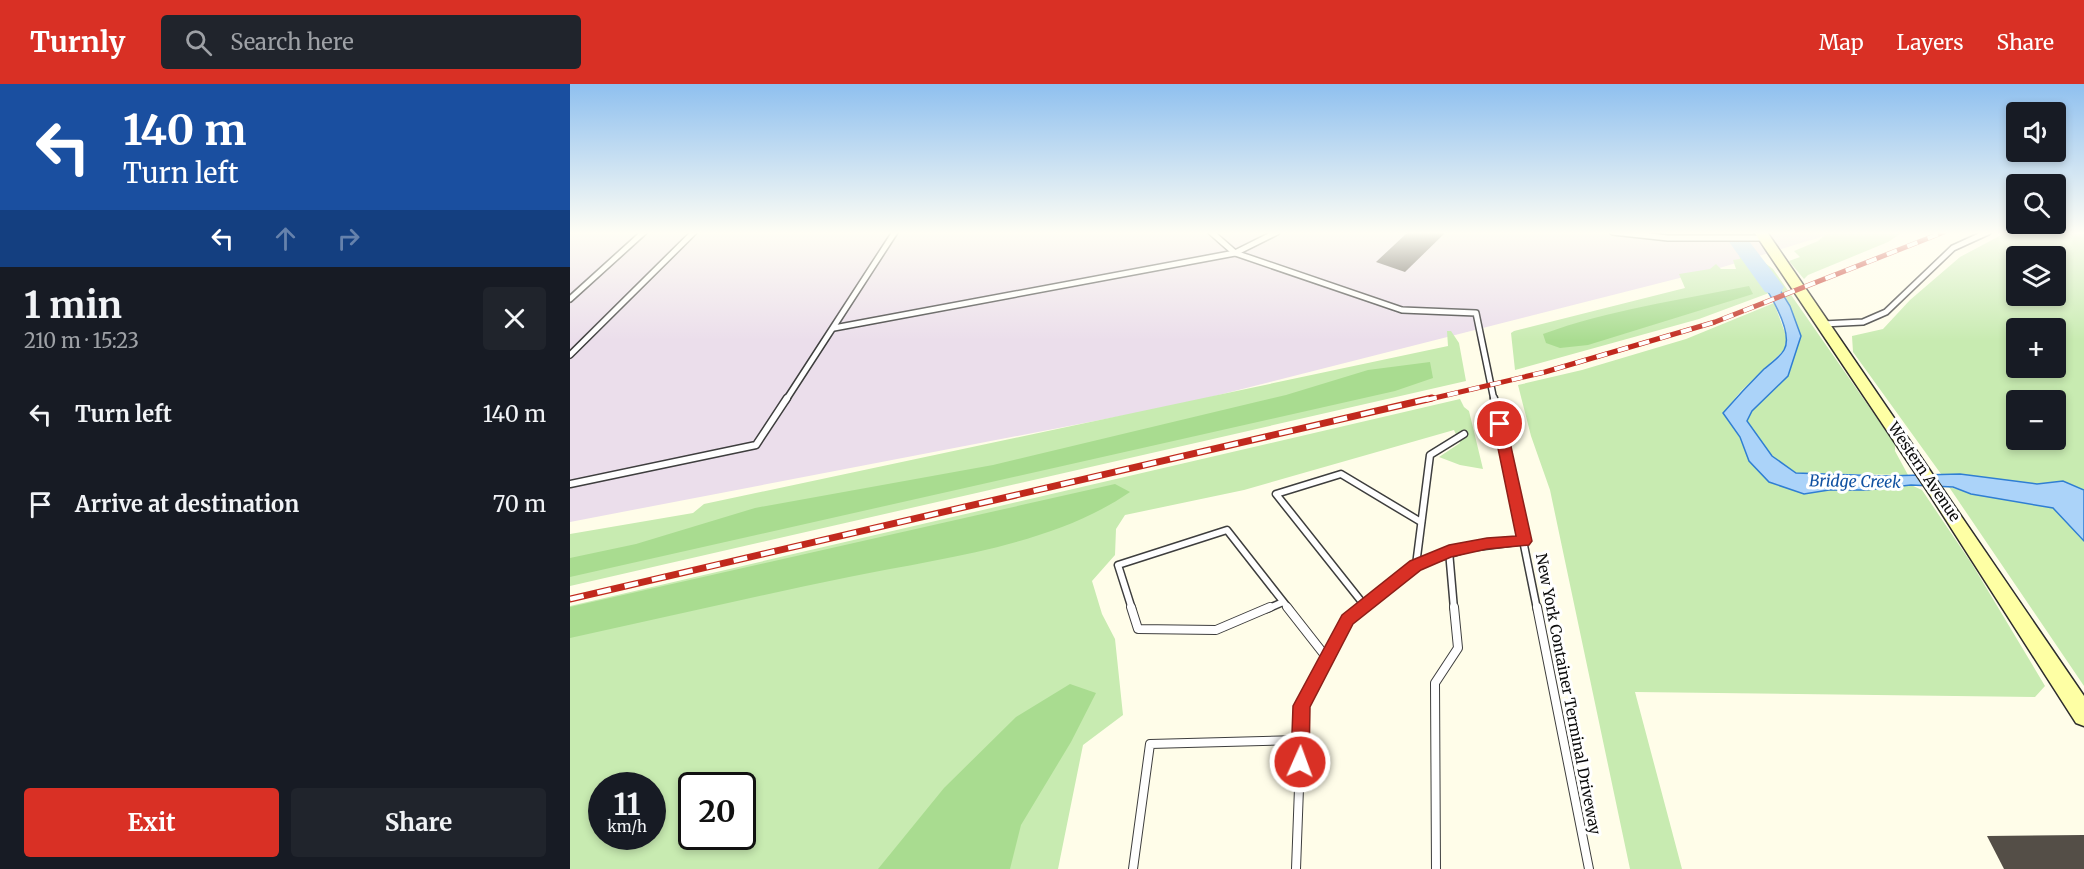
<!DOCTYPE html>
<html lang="en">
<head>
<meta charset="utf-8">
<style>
  body { margin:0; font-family:Merriweather,serif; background:#20242c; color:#f1f3f6; height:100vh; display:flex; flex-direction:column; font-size:22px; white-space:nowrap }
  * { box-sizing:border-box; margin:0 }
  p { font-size:20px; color:#9ea1a6 }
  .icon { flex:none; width:33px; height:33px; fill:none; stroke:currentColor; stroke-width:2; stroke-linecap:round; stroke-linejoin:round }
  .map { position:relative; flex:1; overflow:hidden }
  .sheet { display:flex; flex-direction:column; background:#171b24; width:570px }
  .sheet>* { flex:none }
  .hud { background:#1a4fa0; color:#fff; overflow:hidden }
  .controls { position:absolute; left:1436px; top:18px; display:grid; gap:12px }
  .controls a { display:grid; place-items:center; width:60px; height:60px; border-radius:6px; background:#171b24; box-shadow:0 3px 9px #0003; font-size:30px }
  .speed { position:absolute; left:18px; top:688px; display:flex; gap:12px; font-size:30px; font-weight:700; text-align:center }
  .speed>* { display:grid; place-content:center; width:78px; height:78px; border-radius:50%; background:#171b24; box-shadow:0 3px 9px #0003; line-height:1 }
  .speed small { font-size:15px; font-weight:400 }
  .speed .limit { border:3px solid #111; border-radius:9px; background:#fff; color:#111 }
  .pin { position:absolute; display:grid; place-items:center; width:51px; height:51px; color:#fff; margin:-26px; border:3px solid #fff; border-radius:50%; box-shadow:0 2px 6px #0007 }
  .me { position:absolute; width:66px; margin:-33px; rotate:2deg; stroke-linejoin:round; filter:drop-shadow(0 0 4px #0008) }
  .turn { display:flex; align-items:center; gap:21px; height:126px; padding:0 24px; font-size:27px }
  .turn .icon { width:78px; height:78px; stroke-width:2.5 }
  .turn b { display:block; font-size:42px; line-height:51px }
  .lanes { display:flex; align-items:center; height:57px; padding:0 24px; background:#0003; justify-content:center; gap:30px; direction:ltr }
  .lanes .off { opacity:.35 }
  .round { display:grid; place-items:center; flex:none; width:63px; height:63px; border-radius:6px; background:#20242c }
  .summary { display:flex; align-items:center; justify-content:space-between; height:102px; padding:0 24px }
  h1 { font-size:36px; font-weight:700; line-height:45px }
  .button { display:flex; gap:12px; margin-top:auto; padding:12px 24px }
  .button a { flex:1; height:69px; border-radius:6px; background:#d93025; color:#fff; font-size:24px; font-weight:700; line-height:69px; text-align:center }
  .button a+a { background:#20242c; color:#f1f3f6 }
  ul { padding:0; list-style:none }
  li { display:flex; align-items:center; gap:18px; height:90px; padding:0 24px }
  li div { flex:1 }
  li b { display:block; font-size:22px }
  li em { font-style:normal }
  header { display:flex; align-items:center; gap:36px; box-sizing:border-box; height:84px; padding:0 30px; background:#d93025; color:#fff }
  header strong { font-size:28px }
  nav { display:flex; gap:33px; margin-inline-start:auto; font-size:21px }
  .search { width:420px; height:54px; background:#20242c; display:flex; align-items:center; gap:15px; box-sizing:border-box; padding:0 21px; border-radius:6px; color:#9ea1a6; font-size:22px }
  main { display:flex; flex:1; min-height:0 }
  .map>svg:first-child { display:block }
  .industrial { fill:#ebdeeb }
  .green { fill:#c8ebb1; fill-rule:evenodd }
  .forest { fill:#a9dc90 }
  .water { fill:#abd3f9; stroke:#2f7ed3; stroke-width:1.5 }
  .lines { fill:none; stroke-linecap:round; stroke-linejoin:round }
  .river { fill:#abd3f9; fill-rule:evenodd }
  .building { fill:#544e47 }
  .lane-far2-casing { stroke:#3e3e3e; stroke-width:8 }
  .lane-far1-casing { stroke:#3e3e3e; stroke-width:9 }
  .lane-casing { stroke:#3e3e3e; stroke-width:10 }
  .secondary-casing { stroke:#2d2d2d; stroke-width:3 }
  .lane-far2 { stroke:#fff; stroke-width:5 }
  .lane-far1 { stroke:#fff; stroke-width:6 }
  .lane { stroke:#fff; stroke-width:8 }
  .secondary { fill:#feffa4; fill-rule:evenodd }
  .rail-far1-casing { stroke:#c1291d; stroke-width:5 }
  .rail-casing { stroke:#c1291d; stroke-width:7 }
  .rail-far1 { stroke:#fff; stroke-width:4; stroke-dasharray:11; stroke-linecap:butt }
  .rail { stroke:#fff; stroke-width:4.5; stroke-dasharray:14; stroke-linecap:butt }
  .route { fill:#d93025; stroke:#8d1f18; stroke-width:1.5 }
  .labels { text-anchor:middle; stroke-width:6; stroke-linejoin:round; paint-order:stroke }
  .street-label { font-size:15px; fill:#0b0b0b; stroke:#fff }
  .water-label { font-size:16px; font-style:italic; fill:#1051a1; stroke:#fff }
</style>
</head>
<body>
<header>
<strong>Turnly</strong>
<div class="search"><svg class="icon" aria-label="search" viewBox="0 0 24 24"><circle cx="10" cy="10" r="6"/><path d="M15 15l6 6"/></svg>Search here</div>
<nav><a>Map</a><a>Layers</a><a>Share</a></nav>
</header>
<main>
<section class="sheet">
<div class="hud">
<div class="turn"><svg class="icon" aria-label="left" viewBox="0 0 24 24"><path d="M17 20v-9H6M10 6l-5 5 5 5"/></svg><div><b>140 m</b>Turn left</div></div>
<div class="lanes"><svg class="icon" aria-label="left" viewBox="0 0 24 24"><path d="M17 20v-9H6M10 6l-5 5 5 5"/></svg><svg class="icon off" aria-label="ahead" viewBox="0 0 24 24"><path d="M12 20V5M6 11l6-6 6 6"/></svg><svg class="icon off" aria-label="right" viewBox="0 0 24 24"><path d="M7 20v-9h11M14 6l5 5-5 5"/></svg></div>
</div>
<div class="summary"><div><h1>1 min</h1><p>210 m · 15:23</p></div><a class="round"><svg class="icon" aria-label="close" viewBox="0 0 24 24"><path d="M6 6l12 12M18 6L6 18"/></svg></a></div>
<ul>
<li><svg class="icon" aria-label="left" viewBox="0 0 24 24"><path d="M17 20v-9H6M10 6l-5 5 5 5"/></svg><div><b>Turn left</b></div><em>140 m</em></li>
<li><svg class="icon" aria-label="arrive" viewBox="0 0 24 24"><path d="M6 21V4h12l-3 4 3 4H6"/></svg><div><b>Arrive at destination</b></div><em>70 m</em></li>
</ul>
<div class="button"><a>Exit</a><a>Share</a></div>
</section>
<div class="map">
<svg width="1514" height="785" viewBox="0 0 1514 785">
  <rect width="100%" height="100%" fill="#fffde9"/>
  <path class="industrial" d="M0 148H1267L1153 183 613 320 0 438Z"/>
  <g class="green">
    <path d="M1259 148H1333L1318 158 1238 191 1234 195 1219 177 1230 173 1224 167 1248 157Z"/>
    <path d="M1437 148H1514V602L1379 403 1391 406 1380 390H1371L1283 268 1282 252 1313 245 1340 216 1390 173ZM1446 172H1485V212H1446ZM1446 244H1485V284H1446ZM1446 316H1485V356H1446Z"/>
    <path d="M1168 165 1172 167 1199 209 1129 235 945 286 941 249 944 247 1115 204 1109 190 1140 185 1146 180 1151 185H1166L1163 176 1170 175Z"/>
    <path d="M1191 176 1203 185 1325 360V367L1338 391 1226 389 1202 372 1177 338 1182 327 1218 292 1220 222Z"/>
    <path d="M1204 219 1217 254 1214 266 1171 307 1153 329 1170 353 1179 377 1234 410 1259 406H1296L1341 401 1352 406 1402 480 1475 602 1465 613 1065 608 1112 785H1060L980 406 961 352 948 301 1012 286 1116 255Z"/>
    <path d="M877 247H881L889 259 896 297 0 502V450L123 429 134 420 878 262Z"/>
    <path d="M890 315 894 323 899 327 913 385 890 381 869 373 890 359 884 346 674 406 555 431 546 445 545 471 522 497 532 530 545 555 553 631 513 661 488 785H0V522ZM32 702H82V753H32ZM122 702H172V753H122Z"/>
  </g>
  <g class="forest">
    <path d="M1179 202 1183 210 1018 261 990 264 976 259 973 250C1039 226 1110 216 1179 202Z"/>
    <path d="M860 278 863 294 825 307 0 493V474L66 460 185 424 423 381 716 311 798 286Z"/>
    <path d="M545 400 560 408C482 462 371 474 279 493 186 512 93 534 0 554V523Z"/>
    <path d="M500 600 526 609 501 658 451 741 440 785H308L374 704 446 633Z"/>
  </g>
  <path class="water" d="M1172 167 1191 176 1220 222 1231 252 1218 292 1182 327 1177 337 1202 372 1226 389 1315 392 1390 390 1467 400 1493 397 1514 406V457L1483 424 1401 410 1383 403 1341 401 1296 406H1259L1234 410 1199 398 1179 377 1170 353 1153 329C1166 314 1180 299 1194 285 1200 280 1210 273 1214 266 1227 244 1184 186 1172 167Z"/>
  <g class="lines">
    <path class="river" d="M1152 148H1172L1214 203 1211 208 1203 210 1195 208Z"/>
  </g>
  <g class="building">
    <path d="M838 148H876L835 188 806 178Z"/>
    <path d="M1514 751V785H1434L1417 752Z"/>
  </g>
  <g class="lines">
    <g class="lane-far2-casing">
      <g id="lane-far2">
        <path d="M641 148 665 169 832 226 906 229 924 316"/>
        <path d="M1043 148 1098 154H1194"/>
        <path d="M0 215 74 148"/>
        <path d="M1253 240 1293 238 1316 228 1383 164 1418 148"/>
        <path d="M264 244 665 169 707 148"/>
        <path d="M0 271 124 148"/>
        <path d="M216 316 325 148"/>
      </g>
    </g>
    <g class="lane-far1-casing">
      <g id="lane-far1">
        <path d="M924 314 967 525"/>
        <path d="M894 350 860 371 846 481 899 464 954 457"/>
        <path d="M0 400 186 361 217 314"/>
        <path d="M879 467 884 525"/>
        <path d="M795 522 706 410 771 390 851 438"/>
        <path d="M562 525 548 481 657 446 719 525"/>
        <path d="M697 525 713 518"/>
        <path d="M791 525 846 481"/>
      </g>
    </g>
    <g class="lane-casing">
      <g id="lane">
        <path d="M561 523 568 545 646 546 700 523"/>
        <path d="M717 523 757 574"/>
        <path d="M967 523 1019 785"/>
        <path d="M563 785 580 660 731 656"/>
        <path d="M726 785 732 623 777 536 793 523"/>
        <path d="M866 785 865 599 888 564 884 523"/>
      </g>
    </g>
    <g class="secondary-casing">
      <path id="secondary" d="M1184 148H1197L1514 612V642L1506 639 1360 411Z"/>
    </g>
    <use href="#lane-far2" class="lane-far2"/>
    <use href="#lane-far1" class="lane-far1"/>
    <use href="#lane" class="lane"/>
    <use href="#secondary" class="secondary"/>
    <g class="rail-far1-casing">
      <path id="rail-far1" d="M856 316 975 288 1145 238 1374 148"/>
    </g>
    <g class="rail-casing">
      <path id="rail" d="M0 515 862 314"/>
    </g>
    <use href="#rail-far1" class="rail-far1"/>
    <use href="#rail" class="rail"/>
  </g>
  <linearGradient id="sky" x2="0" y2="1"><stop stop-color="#8fc0ef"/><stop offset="0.58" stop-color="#fffef5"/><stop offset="1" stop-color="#fffef5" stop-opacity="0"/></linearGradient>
  <rect width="1514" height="257" fill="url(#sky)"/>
  <path class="route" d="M930 336 936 340 962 457 959 461 917 465 881 473 851 486 783 540 740 623 739 678 736 684 730 686 723 684 721 678 723 622 772 531 840 477 879 461 917 454 946 452 923 340Z"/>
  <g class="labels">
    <g class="street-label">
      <text transform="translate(1354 388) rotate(56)" y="5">Western Avenue</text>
      <text transform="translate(998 610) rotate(79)" y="5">New York Container Terminal Driveway</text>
    </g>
    <g class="water-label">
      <text transform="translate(1285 397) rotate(1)" y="6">Bridge Creek</text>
    </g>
  </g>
</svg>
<div class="controls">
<a><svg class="icon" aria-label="sound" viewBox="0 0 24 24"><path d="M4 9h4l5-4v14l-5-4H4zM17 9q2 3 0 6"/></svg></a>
<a><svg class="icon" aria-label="search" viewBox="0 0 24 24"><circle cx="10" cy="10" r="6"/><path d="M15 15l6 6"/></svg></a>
<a><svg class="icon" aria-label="layers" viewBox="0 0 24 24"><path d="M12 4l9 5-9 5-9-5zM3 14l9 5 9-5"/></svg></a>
<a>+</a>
<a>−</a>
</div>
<div class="speed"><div>11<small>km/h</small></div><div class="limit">20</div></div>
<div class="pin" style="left:930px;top:340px;background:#d93025"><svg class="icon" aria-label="arrive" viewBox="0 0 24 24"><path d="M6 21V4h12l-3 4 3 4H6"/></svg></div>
<svg class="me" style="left:730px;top:678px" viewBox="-20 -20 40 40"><circle r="17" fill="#d93025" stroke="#fff" stroke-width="3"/><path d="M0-11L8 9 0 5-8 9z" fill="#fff"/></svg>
</div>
</main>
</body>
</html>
